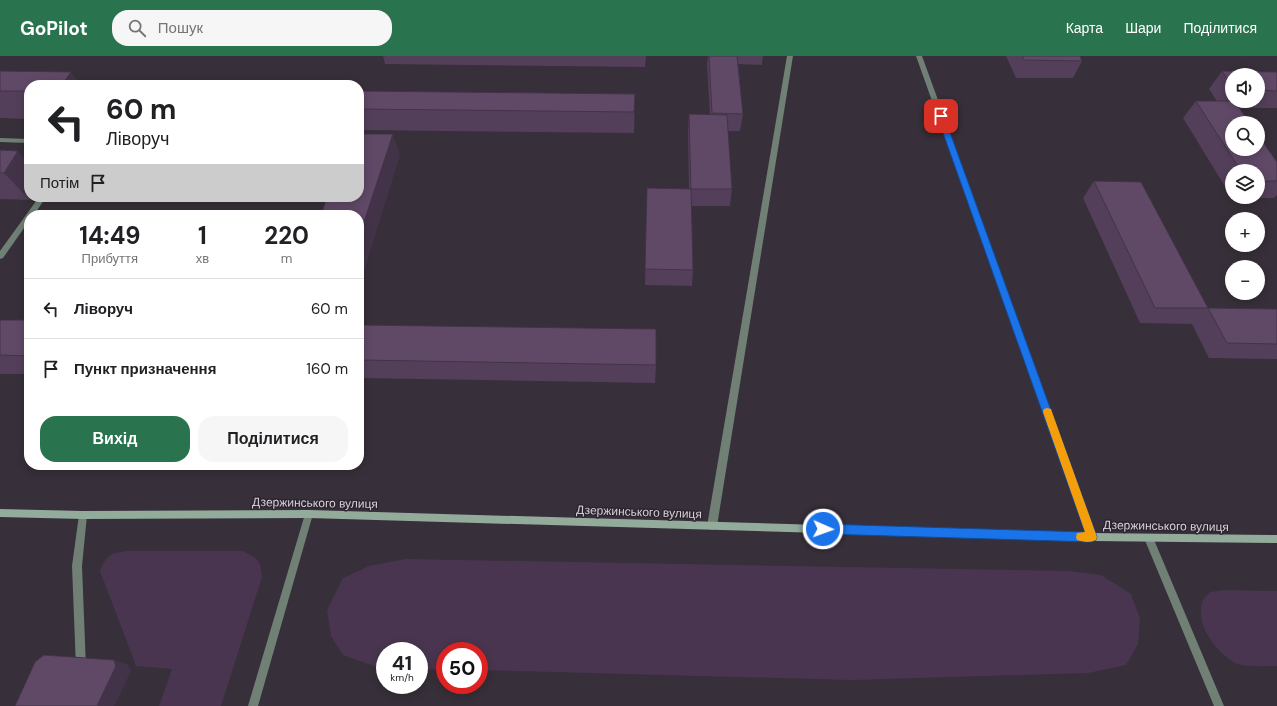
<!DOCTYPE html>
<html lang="uk">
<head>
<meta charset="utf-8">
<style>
  body { margin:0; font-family:"DM Sans",sans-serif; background:#f6f6f6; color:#202124; height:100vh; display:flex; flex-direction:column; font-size:15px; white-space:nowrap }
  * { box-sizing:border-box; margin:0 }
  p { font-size:13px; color:#757577 }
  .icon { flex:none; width:22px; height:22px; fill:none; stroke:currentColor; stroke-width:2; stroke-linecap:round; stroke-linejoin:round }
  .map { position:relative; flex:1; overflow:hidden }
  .sheet { position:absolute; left:24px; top:154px; width:340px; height:260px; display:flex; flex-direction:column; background:#fff; border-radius:16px; box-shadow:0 2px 10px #0003 }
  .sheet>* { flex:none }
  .banner { position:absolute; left:24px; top:24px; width:340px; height:122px; border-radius:16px; box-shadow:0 2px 10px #0003; background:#fff; color:#202124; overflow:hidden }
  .tools { position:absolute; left:1225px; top:12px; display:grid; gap:8px }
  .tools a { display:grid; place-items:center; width:40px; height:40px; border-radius:50%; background:#fff; box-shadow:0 2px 10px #0003; font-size:20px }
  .speed { position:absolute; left:376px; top:586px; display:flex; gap:8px; font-size:20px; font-weight:700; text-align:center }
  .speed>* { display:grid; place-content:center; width:52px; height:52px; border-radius:50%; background:#fff; box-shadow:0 2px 10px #0003; line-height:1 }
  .speed small { font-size:10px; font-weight:400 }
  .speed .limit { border:6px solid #d22; background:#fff; color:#111 }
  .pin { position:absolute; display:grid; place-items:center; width:34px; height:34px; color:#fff; margin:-17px; border-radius:8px; box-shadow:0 2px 6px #0006 }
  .me { position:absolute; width:44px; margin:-22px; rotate:92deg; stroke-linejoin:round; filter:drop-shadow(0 0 3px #0008) }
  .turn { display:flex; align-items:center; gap:14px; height:84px; padding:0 16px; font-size:18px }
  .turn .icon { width:52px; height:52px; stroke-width:2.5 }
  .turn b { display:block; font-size:28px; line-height:34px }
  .then { display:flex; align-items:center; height:38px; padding:0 16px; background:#0003; gap:8px; font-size:15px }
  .eta { display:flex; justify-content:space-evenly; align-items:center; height:68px; text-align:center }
  .eta b { font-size:24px; font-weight:700; line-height:28px }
  .primary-button { display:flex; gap:8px; margin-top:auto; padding:8px 16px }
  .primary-button a { flex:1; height:46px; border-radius:16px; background:#29734e; color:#fff; font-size:16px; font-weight:700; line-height:46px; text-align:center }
  .primary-button a+a { background:#f6f6f6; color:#202124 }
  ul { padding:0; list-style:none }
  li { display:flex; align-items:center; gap:12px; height:60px; padding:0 16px; border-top:1px solid #e0e0e0 }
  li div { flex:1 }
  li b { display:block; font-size:15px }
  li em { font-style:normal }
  header { display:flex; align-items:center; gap:24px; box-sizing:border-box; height:56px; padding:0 20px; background:#29734e; color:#fff }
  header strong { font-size:19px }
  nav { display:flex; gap:22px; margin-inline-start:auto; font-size:14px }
  .search { width:280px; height:36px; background:#f6f6f6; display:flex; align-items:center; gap:10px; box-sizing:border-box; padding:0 14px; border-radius:16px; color:#757577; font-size:15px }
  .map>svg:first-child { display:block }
  .green { fill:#49354f }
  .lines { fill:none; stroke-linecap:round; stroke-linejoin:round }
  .service { fill:#708075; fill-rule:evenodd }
  .minor { fill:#708075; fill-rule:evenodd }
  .secondary { fill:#92ab9a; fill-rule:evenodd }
  .wall { fill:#533f59; fill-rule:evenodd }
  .shaded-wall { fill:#433348 }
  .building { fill:#604967; stroke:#433348 }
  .route { fill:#1a73e8; stroke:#114b97 }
  .slow { fill:#f59e0b }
  .labels { text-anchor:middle; stroke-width:3; stroke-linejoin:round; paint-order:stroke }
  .street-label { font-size:12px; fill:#d6d0d7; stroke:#2d252f }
</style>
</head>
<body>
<header>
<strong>GoPilot</strong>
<div class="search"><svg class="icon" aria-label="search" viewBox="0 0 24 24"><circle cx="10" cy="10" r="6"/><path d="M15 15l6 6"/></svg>Пошук</div>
<nav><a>Карта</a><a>Шари</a><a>Поділитися</a></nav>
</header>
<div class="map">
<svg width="1277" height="650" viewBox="0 0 1277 650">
  <rect width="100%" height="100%" fill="#372f39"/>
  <g class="green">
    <path d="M128 495H243C259 503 260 503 262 521L221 650H159L172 613 136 610 100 515C107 498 111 497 128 495Z"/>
    <path d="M405 503 1069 515 1101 519 1131 538 1140 562 1138 588 1126 609 1088 617 852 624 479 614V595H445V614L419 613V595H385V612H379L343 599 331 580 327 554 343 522 369 510Z"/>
    <path d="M1225 534 1277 535V610C1268 610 1244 611 1237 608 1217 597 1195 570 1202 546 1203 543 1207 539 1210 536Z"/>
  </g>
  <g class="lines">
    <g class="service">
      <path d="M0 82 29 83V87L0 86Z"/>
      <path d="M39 141H46L34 159H29V165L3 202 0 203V195Z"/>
      <path d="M83 455 86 456 87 459 82 510 86 612 85 616 81 617 77 616 76 612 72 510 79 459 80 456Z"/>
      <path d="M1149 478 1152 479 1224 650H1214L1144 482 1146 479Z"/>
    </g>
    <g class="minor">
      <path d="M787 0H793L717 470 715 473 712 474 709 473 707 470Z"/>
      <path d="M916 0H922L1097 481 1095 484 1092 485 1089 484 1087 481Z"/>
      <path d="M309 454 312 455 313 458 258 650H248L305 458 306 455Z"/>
    </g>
    <path class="secondary" d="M0 453 83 455 309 454 1092 477 1277 479V487L1092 485 309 462 83 463 0 461Z"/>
  </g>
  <g class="wall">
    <path d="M383 0H646L645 11 385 8Z"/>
    <path d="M708 0H763L762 9 738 8 743 58 740 75H728L732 133 730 150H691L693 214 692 230 645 229 647 132 689 133 688 76 689 58 710 59 707 8Z"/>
    <path d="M1006 0H1080L1082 5 1073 22H1016Z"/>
    <path d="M0 15 29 29V63L0 62Z"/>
    <path d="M1222 15 1277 16V52H1239L1277 106V139L1274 142H1232L1183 62 1196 45H1217L1209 33ZM1232 19H1258V45H1232ZM1232 115H1258V141H1232Z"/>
    <path d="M359 35 635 38 634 77 359 74Z"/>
    <path d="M0 94 30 144 0 143Z"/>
    <path d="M1094 125 1208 252 1277 253V303L1209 302 1192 268 1140 267 1083 142Z"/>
    <rect x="0" y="264" width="29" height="54"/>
    <path d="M359 269 656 309 655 327 359 322Z"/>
  </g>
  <g class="shaded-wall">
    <path d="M71 16 81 29H62Z"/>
    <path d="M635 38V60L634 77V56Z"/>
    <path d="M393 78 400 99 359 232V181Z"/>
    <path d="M18 95 29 107V141H32L30 144 4 117Z"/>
    <path d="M114 604 128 609 131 615 114 650H97Z"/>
  </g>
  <g class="building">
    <path d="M709 0H737L743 58 712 57Z"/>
    <path d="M1022 0H1080L1082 5 1024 4Z"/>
    <path d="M0 15 71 16 62 29H29V35H0Z"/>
    <path d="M1222 15 1277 16V35L1258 34V19H1232V30Z"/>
    <path d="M359 35 635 38 634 56 359 53Z"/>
    <path d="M1196 45H1234L1250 67H1232V93H1258V79L1277 106V125H1258V115H1241Z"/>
    <path d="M689 58 727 59 732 133H691Z"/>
    <path d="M359 78H393L359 181V159H321L327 141H359Z"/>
    <path d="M0 94 18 95 4 117H0Z"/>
    <path d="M1094 125 1141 126 1208 252H1155Z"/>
    <path d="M647 132 691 133 693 214 645 213Z"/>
    <path d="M1208 252 1277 253V288L1227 287Z"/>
    <path d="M0 264H29V300L0 299Z"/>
    <path d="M359 269 656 273V309L359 304Z"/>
    <path d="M44 599 114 604 116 610 97 650H15L35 606Z"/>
  </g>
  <path class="route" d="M941 58 944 60 1097 481 1096 484 1092 486 823 478 819 476 818 473 819 470 823 468 1085 476 937 60Z"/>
  <path class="slow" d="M1047 352 1051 353 1052 356 1097 481 1096 484C1090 487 1083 486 1077 484L1076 481 1077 477 1085 476 1043 356 1044 353Z"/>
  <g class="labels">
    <g class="street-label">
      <text transform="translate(315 447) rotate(1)" y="4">Дзержинського вулиця</text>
      <text transform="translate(639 456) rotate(2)" y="4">Дзержинського вулиця</text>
      <text transform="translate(1166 470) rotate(1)" y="4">Дзержинського вулиця</text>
    </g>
  </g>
</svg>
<div class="tools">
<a><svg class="icon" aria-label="sound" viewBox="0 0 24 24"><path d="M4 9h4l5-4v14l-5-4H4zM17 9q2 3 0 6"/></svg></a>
<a><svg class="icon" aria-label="search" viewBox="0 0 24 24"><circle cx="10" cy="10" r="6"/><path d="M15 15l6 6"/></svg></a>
<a><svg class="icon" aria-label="layers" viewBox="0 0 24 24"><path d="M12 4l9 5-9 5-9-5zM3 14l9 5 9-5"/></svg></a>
<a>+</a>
<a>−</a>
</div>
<div class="speed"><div>41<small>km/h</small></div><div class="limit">50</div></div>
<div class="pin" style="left:941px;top:60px;background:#d93025"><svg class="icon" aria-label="arrive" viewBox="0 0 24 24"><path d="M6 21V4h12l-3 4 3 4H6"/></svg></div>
<svg class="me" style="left:823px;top:473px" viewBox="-20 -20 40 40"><circle r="17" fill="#1a73e8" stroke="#fff" stroke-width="3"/><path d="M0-11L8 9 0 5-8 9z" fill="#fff"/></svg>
<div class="banner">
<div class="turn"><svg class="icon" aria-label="left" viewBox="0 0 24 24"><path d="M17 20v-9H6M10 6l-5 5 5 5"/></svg><div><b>60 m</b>Ліворуч</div></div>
<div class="then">Потім<svg class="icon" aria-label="arrive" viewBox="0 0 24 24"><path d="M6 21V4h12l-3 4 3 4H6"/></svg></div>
</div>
<section class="sheet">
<div class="eta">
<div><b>14:49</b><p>Прибуття</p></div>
<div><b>1</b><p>хв</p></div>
<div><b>220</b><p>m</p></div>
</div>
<ul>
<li><svg class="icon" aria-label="left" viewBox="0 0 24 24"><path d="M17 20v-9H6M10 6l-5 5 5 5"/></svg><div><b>Ліворуч</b></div><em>60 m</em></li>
<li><svg class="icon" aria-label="arrive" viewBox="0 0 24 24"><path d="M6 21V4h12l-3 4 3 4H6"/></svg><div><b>Пункт призначення</b></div><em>160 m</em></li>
</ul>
<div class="primary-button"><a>Вихід</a><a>Поділитися</a></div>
</section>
</div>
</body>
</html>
